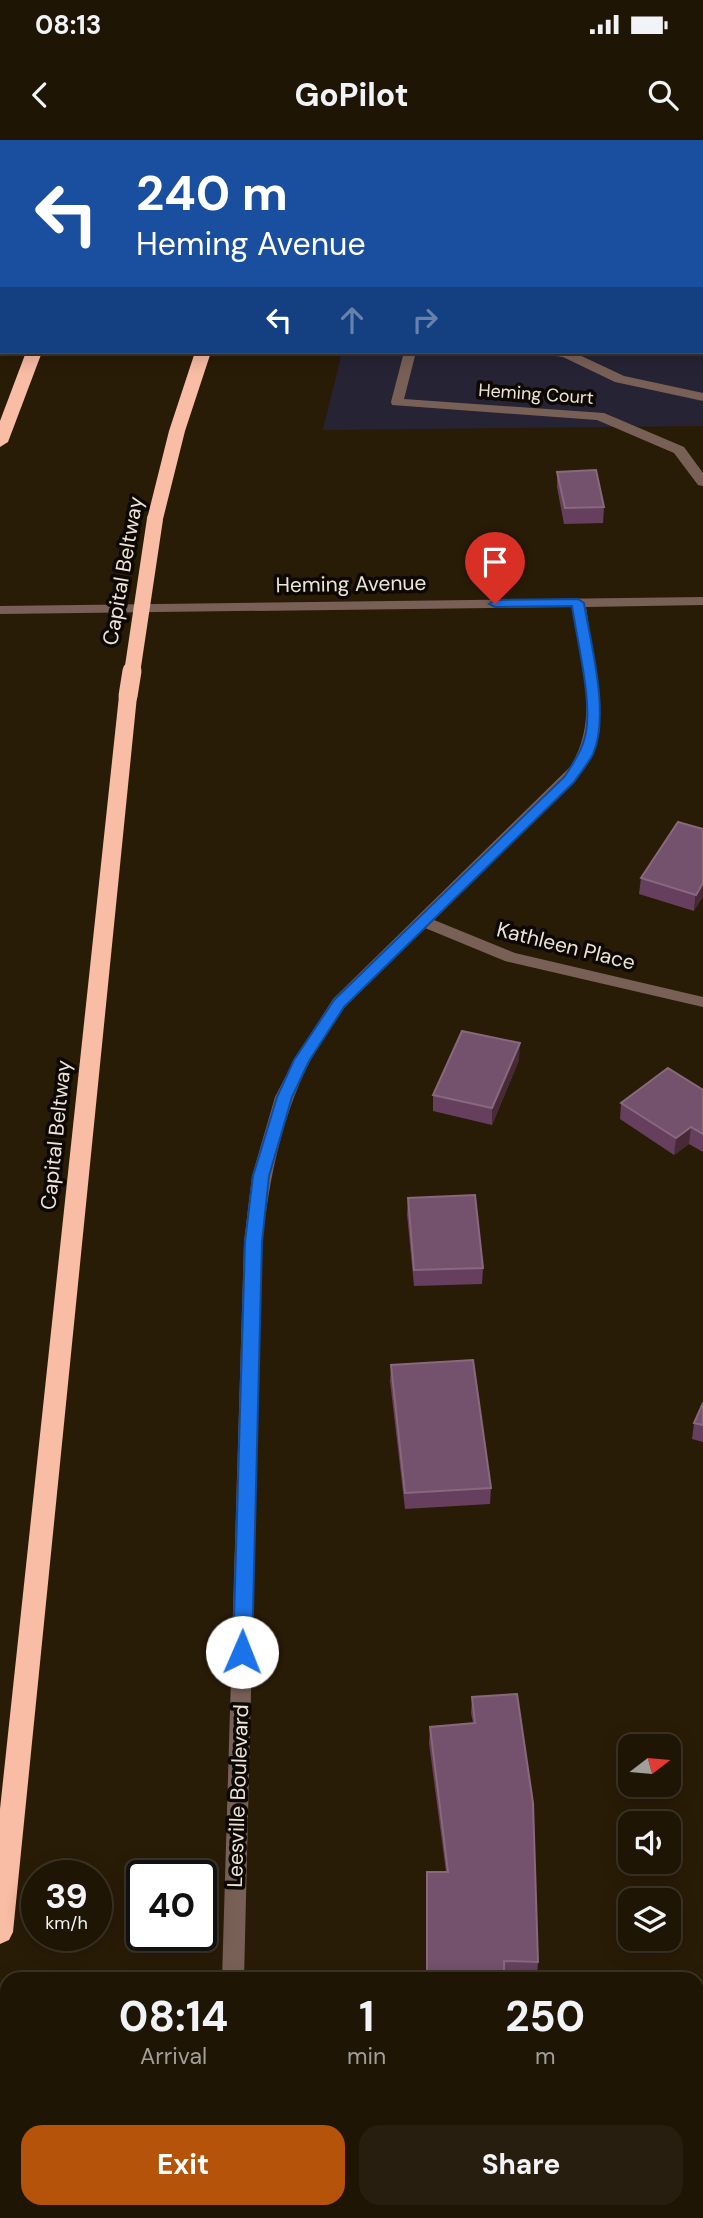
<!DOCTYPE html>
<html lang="en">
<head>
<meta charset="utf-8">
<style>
  body { margin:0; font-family:"DM Sans",sans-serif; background:#271e0f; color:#f1f3f6; height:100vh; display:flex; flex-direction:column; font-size:26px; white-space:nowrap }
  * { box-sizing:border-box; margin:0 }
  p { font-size:23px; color:#a19f9a }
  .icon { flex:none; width:38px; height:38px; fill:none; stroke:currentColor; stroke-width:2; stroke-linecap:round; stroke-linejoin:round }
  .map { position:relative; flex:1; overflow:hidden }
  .side { position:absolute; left:0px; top:1832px; width:704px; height:247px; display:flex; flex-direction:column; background:#1f1505; border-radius:21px 21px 0 0; box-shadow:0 4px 18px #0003,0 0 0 2px #3c3427 }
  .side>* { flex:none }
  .top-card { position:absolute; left:0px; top:0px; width:704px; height:214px; box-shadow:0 4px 18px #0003,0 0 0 2px #3c3427; background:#1a4fa0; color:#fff; overflow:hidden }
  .needle { width:46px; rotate:74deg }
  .tools { position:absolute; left:618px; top:1594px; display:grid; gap:14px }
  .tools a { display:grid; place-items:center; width:63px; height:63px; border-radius:14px; background:#1f1505; box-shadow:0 4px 18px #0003,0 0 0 2px #3c3427; font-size:35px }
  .speed { position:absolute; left:21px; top:1720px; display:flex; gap:14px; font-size:35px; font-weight:700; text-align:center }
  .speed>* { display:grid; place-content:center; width:91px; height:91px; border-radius:50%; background:#1f1505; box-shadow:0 4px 18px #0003,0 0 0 2px #3c3427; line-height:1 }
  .speed small { font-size:18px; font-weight:400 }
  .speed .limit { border:4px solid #111; border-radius:10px; background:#fff; color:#111 }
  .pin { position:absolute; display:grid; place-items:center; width:60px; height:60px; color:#fff; margin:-72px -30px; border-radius:50% 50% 50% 0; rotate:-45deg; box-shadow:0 0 7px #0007 }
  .pin .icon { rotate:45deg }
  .me { position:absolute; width:77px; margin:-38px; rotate:1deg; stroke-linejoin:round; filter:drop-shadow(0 0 5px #0008) }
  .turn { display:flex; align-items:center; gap:24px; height:147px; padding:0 21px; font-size:32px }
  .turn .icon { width:91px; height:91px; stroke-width:2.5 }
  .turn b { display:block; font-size:49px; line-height:60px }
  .lanes { display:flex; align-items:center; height:66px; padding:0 21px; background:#0003; justify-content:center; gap:35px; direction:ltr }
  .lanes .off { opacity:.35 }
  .eta { display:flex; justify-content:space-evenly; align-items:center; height:119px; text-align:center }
  .eta b { font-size:42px; font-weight:700; line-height:49px }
  .primary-button { display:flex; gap:14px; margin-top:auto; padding:14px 21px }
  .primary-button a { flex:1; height:80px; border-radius:21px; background:#b45309; color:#fff; font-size:28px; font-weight:700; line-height:80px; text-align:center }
  .primary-button a+a { background:#271e0f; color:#f1f3f6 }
  .status { display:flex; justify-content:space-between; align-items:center; height:49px; padding:0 35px; background:#1f1505; direction:ltr }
  .status svg { height:19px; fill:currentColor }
  header { display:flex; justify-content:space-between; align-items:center; height:91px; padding:0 21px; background:#1f1505; font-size:32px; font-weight:700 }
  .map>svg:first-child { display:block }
  .education { fill:#262434 }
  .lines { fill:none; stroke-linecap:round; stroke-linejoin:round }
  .minor { fill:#796057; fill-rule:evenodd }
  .highway { fill:#f9bca4; fill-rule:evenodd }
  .highway-bridge-far1 { stroke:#f9bca4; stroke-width:16 }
  .highway-bridge { stroke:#f9bca4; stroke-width:19 }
  .wall { fill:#663f5f }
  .shaded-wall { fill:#482a36 }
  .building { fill:#74516c; stroke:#87687d; stroke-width:2 }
  .route { fill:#1a73e8; stroke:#114b97; stroke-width:2 }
  .labels { text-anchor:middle; stroke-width:7; stroke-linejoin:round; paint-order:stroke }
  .far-street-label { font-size:18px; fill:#ece4d7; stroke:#0d0802 }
  .street-label { font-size:21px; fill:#ece4d7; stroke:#0d0802 }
</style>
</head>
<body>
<div class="status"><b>08:13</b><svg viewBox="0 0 49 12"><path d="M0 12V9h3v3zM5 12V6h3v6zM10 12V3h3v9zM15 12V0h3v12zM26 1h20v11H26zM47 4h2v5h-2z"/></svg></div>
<header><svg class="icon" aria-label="back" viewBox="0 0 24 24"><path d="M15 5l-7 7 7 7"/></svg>GoPilot<svg class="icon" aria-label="search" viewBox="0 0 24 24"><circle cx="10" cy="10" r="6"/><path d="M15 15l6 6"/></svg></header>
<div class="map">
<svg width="703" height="2078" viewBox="0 0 703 2078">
  <rect width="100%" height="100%" fill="#291c07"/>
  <path class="education" d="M426 0H703V286L323 290 342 212H702V2Z"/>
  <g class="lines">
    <g class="minor">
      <path d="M703 198V207H702V199Z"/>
      <path d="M404 212H416L404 259 604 273 684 307 703 333V346L698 345 674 313 597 280 392 265 391 262Z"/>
      <path d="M547 212H573L624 236 703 253V261L615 242 563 217 549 215Z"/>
      <path d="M703 457V465L586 467 600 559V589L595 609 574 642 434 780 515 813 703 857V867L505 821 425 788C399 814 368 838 345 867 290 935 272 1018 262 1102L244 1839H222L244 1102 252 1036 275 957 294 920 333 859 570 627C601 579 580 520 572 467L0 474V466Z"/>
      <rect x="215" y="2072" width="24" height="6"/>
    </g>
    <g class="highway">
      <path d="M137 0H151L135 2Z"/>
      <path d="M295 0H309L294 2Z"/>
      <path d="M26 212H42L8 302 0 307V281Z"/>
      <path d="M195 212H211L185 291 163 379 161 382H149L147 379 169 291Z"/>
      <path d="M128 551 137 556 13 1792 9 1800 0 1804V1669L119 556Z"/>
    </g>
    <path class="highway-bridge-far1" d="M132 533 155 379"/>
    <path class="highway-bridge" d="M128 556 132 531"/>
  </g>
  <g class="wall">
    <path d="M703 0V175H702V2Z"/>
    <path d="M557 332 604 367 603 383 564 384 557 347Z"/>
    <path d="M703 689 694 771 639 754 641 738Z"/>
    <path d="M519 920 492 985 433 971V955Z"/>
    <path d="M703 950V1012L689 1004 674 1015 620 979 621 963Z"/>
    <path d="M408 1058 483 1128 482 1144 414 1146 407 1074Z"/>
    <path d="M391 1225 491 1348 490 1364 405 1369 390 1241Z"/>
    <path d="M703 1263V1302L692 1299 694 1283Z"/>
    <path d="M472 1557 538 1822 537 1837 504 1836V1839H427V1732H446L429 1603 430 1587 473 1583 471 1573Z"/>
    <path d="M703 1982V2066L696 2053V1984Z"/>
    <path d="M428 2072H617L620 2078H430Z"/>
  </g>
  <g class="shaded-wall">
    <path d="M703 743V757L694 771 696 755Z"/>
    <path d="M520 903 519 920 492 985V968Z"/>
    <path d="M691 987 689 1004 674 1015 676 998Z"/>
  </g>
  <g class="building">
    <path d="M667 0H703V154H702V2H666Z"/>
    <path d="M596 330 604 367 565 368 557 332Z"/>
    <path d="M678 682 703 689V743L696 755 641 738Z"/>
    <path d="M462 891 520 903 492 968 433 955Z"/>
    <path d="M668 928 703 950V994L691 987 676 998 621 963Z"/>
    <path d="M475 1055 483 1128 414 1130 408 1058Z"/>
    <path d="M473 1220 491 1348 405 1353 391 1225Z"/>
    <path d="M703 1263V1285L694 1283Z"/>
    <path d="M517 1554 533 1663 538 1822 504 1821V1839H427V1732H448L430 1587 475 1583 472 1557Z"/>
    <path d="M703 1982V2046L696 2032V1984Z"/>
    <path d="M434 2072H617L620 2078H436Z"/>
  </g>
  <path class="route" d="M578 459 584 463C591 505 610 575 593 614 588 624 580 633 574 642L344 867 309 921 292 957 269 1036 262 1102 252 1512 249 1517 242 1519 236 1517 233 1512 245 1102 253 1036 277 957 294 920 334 860 565 636C574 622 583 609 586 592 592 560 577 500 572 466L495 467 489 464 495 460Z"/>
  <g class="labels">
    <g class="far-street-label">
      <text transform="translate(536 254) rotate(4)" y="6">Heming Court</text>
    </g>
    <g class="street-label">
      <text transform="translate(123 431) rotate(-80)" y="7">Capital Beltway</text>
      <text transform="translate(351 444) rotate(-1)" y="7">Heming Avenue</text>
      <text transform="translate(566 806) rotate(14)" y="7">Kathleen Place</text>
      <text transform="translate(56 995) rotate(-84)" y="7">Capital Beltway</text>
      <text transform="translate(238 1656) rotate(-88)" y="7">Leesville Boulevard</text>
    </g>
  </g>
</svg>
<div class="tools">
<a><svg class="needle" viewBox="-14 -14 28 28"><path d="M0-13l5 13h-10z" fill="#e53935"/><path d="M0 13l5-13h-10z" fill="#a19f9a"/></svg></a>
<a><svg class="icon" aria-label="sound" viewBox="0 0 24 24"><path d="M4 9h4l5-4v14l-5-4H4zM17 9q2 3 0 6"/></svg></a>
<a><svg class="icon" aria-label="layers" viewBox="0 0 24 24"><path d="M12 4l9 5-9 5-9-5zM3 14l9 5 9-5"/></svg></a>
</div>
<div class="speed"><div>39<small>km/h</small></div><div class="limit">40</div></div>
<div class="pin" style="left:495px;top:464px;background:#d93025"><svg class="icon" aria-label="arrive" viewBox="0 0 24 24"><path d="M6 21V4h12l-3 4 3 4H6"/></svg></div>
<svg class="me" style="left:242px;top:1512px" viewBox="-20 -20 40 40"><circle r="19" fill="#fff"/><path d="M0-13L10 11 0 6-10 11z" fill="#1a73e8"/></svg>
<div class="top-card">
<div class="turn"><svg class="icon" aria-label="left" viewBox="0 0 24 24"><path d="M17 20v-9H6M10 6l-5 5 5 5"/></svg><div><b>240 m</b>Heming Avenue</div></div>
<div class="lanes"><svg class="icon" aria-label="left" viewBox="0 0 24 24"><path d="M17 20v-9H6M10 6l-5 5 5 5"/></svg><svg class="icon off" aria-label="ahead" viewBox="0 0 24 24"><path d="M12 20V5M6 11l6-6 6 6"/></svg><svg class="icon off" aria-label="right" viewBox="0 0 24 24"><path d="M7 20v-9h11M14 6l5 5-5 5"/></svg></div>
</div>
<section class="side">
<div class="eta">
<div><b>08:14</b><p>Arrival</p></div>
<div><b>1</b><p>min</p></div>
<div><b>250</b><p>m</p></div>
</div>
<div class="primary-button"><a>Exit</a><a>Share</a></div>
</section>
</div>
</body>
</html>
